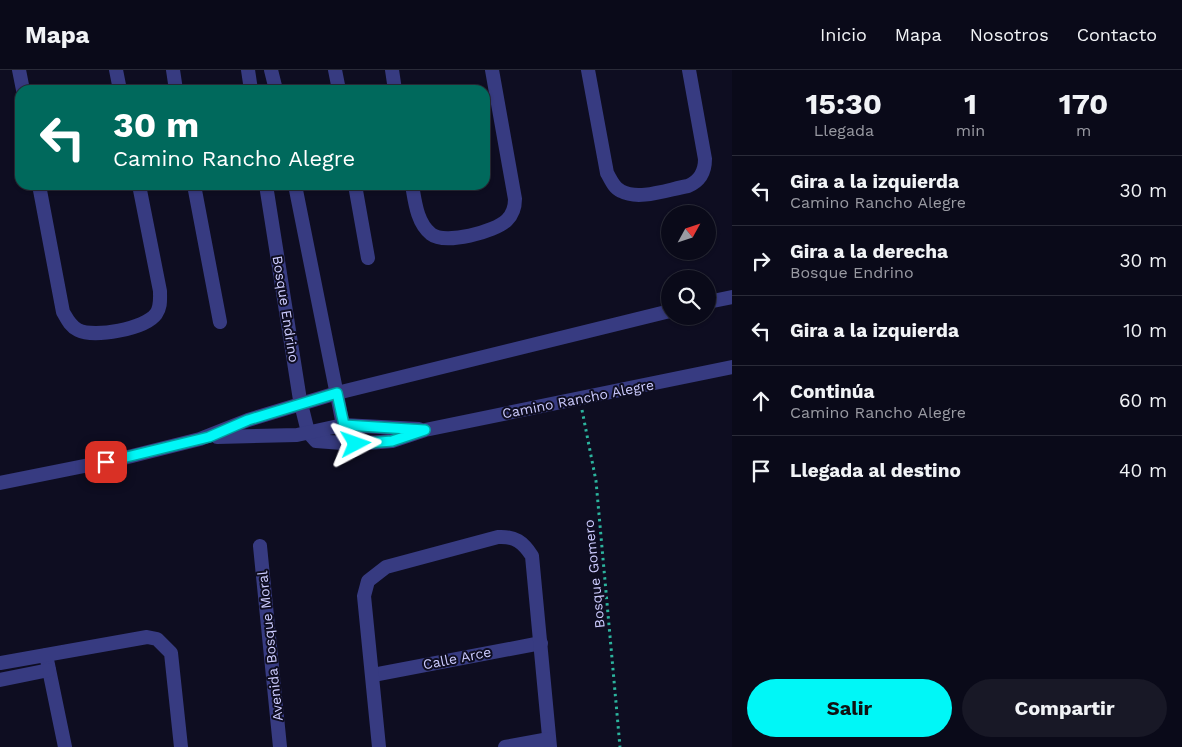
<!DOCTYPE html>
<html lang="es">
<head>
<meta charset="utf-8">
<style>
  body { margin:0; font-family:"Work Sans",sans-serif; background:#181826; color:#f1f3f6; height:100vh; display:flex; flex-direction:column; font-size:19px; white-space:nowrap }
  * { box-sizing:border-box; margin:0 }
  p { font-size:16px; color:#999aa2 }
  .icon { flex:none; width:28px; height:28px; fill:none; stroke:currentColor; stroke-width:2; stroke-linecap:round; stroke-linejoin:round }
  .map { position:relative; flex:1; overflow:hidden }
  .panel { display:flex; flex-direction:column; background:#0a0a19; width:450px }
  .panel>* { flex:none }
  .hud { position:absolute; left:15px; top:15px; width:475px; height:105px; border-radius:15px; box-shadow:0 1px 4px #0004,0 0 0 1px #2a2b38; background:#00695c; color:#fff; overflow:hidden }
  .needle { width:32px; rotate:50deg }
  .tools { position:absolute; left:661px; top:135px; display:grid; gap:10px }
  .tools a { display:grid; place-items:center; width:55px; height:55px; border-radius:50%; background:#0a0a19; box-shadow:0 1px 4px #0004,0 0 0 1px #2a2b38; font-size:25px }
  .pin { position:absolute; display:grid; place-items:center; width:42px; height:42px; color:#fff; margin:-21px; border-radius:10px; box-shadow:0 2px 8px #0006 }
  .me { position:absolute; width:55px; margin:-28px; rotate:86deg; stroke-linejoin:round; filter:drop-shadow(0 0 4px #0008) }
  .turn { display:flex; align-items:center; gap:18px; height:105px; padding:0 15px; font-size:22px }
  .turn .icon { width:65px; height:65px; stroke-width:2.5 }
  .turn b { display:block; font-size:35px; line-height:42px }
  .eta { display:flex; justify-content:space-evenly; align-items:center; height:85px; text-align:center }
  .eta b { font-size:30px; font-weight:700; line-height:35px }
  .primary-button { display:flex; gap:10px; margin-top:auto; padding:10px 15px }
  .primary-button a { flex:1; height:58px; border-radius:30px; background:#00f7f7; color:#111; font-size:20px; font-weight:700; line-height:58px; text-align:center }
  .primary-button a+a { background:#181826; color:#f1f3f6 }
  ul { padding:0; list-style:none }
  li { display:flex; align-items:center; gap:15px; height:70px; padding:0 15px; border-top:1px solid #2a2b38 }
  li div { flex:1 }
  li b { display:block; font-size:19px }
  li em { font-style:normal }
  header { display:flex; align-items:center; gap:30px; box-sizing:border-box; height:70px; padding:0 25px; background:#0a0a19; border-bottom:1px solid #2a2b38 }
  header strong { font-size:24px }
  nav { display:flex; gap:28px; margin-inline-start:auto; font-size:18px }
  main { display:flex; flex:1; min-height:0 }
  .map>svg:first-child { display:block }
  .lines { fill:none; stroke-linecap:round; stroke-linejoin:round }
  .path { stroke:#2cb49e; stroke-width:3; stroke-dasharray:2.5 4; stroke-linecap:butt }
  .minor { stroke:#373b81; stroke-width:14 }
  .tertiary { stroke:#373b81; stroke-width:14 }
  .route-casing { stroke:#00a1a1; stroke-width:12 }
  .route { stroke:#00f7f7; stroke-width:9 }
  .labels { text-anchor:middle; stroke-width:4; stroke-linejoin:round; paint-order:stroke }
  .street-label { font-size:14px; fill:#cdccff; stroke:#0e0d21 }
</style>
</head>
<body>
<header>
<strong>Mapa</strong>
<nav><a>Inicio</a><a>Mapa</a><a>Nosotros</a><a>Contacto</a></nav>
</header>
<main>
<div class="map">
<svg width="732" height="677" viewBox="0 0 732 677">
  <rect width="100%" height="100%" fill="#0e0d21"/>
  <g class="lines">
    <path class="path" d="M582 340 596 411 620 677"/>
    <g class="minor">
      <path d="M19 0 23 20"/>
      <path d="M116 0 120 20"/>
      <path d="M173 0 176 20"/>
      <path d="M248 0 251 20"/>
      <path d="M271 0 276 20"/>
      <path d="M335 0 339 20"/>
      <path d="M392 0 395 20"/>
      <path d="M588 0 607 103C611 110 614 118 621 121 639 131 669 119 688 116 700 111 705 102 705 89L689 0"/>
      <path d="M39 115 63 242C67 249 70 256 78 260 94 268 145 259 156 244 161 237 160 230 160 221L139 115"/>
      <path d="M194 115 220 252"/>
      <path d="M266 115 300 330 308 362"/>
      <path d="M295 115 343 355"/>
      <path d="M355 115 368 188"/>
      <path d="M412 115C415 132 417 153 431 164 445 175 495 162 507 150 513 144 515 137 515 129L492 0"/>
      <path d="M260 476 280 677"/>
      <path d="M46 585 65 677"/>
      <path d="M0 593 147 567 157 569 171 583 181 677"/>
      <path d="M373 605 541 573"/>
      <path d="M0 610 49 600"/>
      <path d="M379 677 364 526 368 511 386 497 498 467C515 466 523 472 532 486L550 677"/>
      <path d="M505 677 549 669"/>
    </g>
    <g class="tertiary">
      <path d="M708 232 732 227"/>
      <path d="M308 362 316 371 356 374 392 371 425 360 732 297"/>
      <path d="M217 367 297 365 343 355 419 359"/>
      <path d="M0 413 124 388 200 369 248 350 337 323 670 241"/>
    </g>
  </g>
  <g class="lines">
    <g class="route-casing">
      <path id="route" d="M106 392 209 367 248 350 337 323 344 355 425 360 392 371 356 374"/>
    </g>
    <use href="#route" class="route"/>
  </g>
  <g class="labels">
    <g class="street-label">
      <text transform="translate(286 239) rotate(81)" y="5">Bosque Endrino</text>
      <text transform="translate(578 329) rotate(-11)" y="5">Camino Rancho Alegre</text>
      <text transform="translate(594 504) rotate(-96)" y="5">Bosque Gomero</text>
      <text transform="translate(270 576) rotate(-96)" y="5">Avenida Bosque Moral</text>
      <text transform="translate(457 588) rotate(-11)" y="5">Calle Arce</text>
    </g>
  </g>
</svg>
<div class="tools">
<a><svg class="needle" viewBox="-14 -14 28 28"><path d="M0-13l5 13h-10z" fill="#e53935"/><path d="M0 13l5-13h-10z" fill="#999aa2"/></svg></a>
<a><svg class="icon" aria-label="search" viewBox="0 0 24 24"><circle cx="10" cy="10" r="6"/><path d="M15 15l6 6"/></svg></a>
</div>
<div class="pin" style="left:106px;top:392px;background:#d93025"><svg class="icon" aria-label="arrive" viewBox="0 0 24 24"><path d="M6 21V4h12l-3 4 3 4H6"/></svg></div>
<svg class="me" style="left:356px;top:374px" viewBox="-20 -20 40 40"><path d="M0-17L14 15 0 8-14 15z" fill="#00f7f7" stroke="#fff" stroke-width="4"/></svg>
<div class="hud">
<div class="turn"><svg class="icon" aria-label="left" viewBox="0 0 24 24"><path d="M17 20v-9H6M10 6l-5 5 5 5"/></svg><div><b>30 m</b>Camino Rancho Alegre</div></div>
</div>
</div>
<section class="panel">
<div class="eta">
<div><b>15:30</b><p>Llegada</p></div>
<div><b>1</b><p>min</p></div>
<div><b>170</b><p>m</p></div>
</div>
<ul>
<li><svg class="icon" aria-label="left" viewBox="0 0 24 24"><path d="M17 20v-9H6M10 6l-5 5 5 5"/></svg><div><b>Gira a la izquierda</b><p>Camino Rancho Alegre</p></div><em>30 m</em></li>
<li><svg class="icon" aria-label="right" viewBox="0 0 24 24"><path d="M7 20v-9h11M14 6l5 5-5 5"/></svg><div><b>Gira a la derecha</b><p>Bosque Endrino</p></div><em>30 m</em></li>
<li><svg class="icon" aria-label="left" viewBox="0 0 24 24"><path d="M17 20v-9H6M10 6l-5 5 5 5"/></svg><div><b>Gira a la izquierda</b></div><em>10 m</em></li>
<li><svg class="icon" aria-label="ahead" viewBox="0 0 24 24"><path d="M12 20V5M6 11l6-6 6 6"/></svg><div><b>Continúa</b><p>Camino Rancho Alegre</p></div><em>60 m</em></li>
<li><svg class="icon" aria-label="arrive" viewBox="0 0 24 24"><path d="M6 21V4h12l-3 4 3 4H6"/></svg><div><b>Llegada al destino</b></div><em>40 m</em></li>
</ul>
<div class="primary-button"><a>Salir</a><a>Compartir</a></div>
</section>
</main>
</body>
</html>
